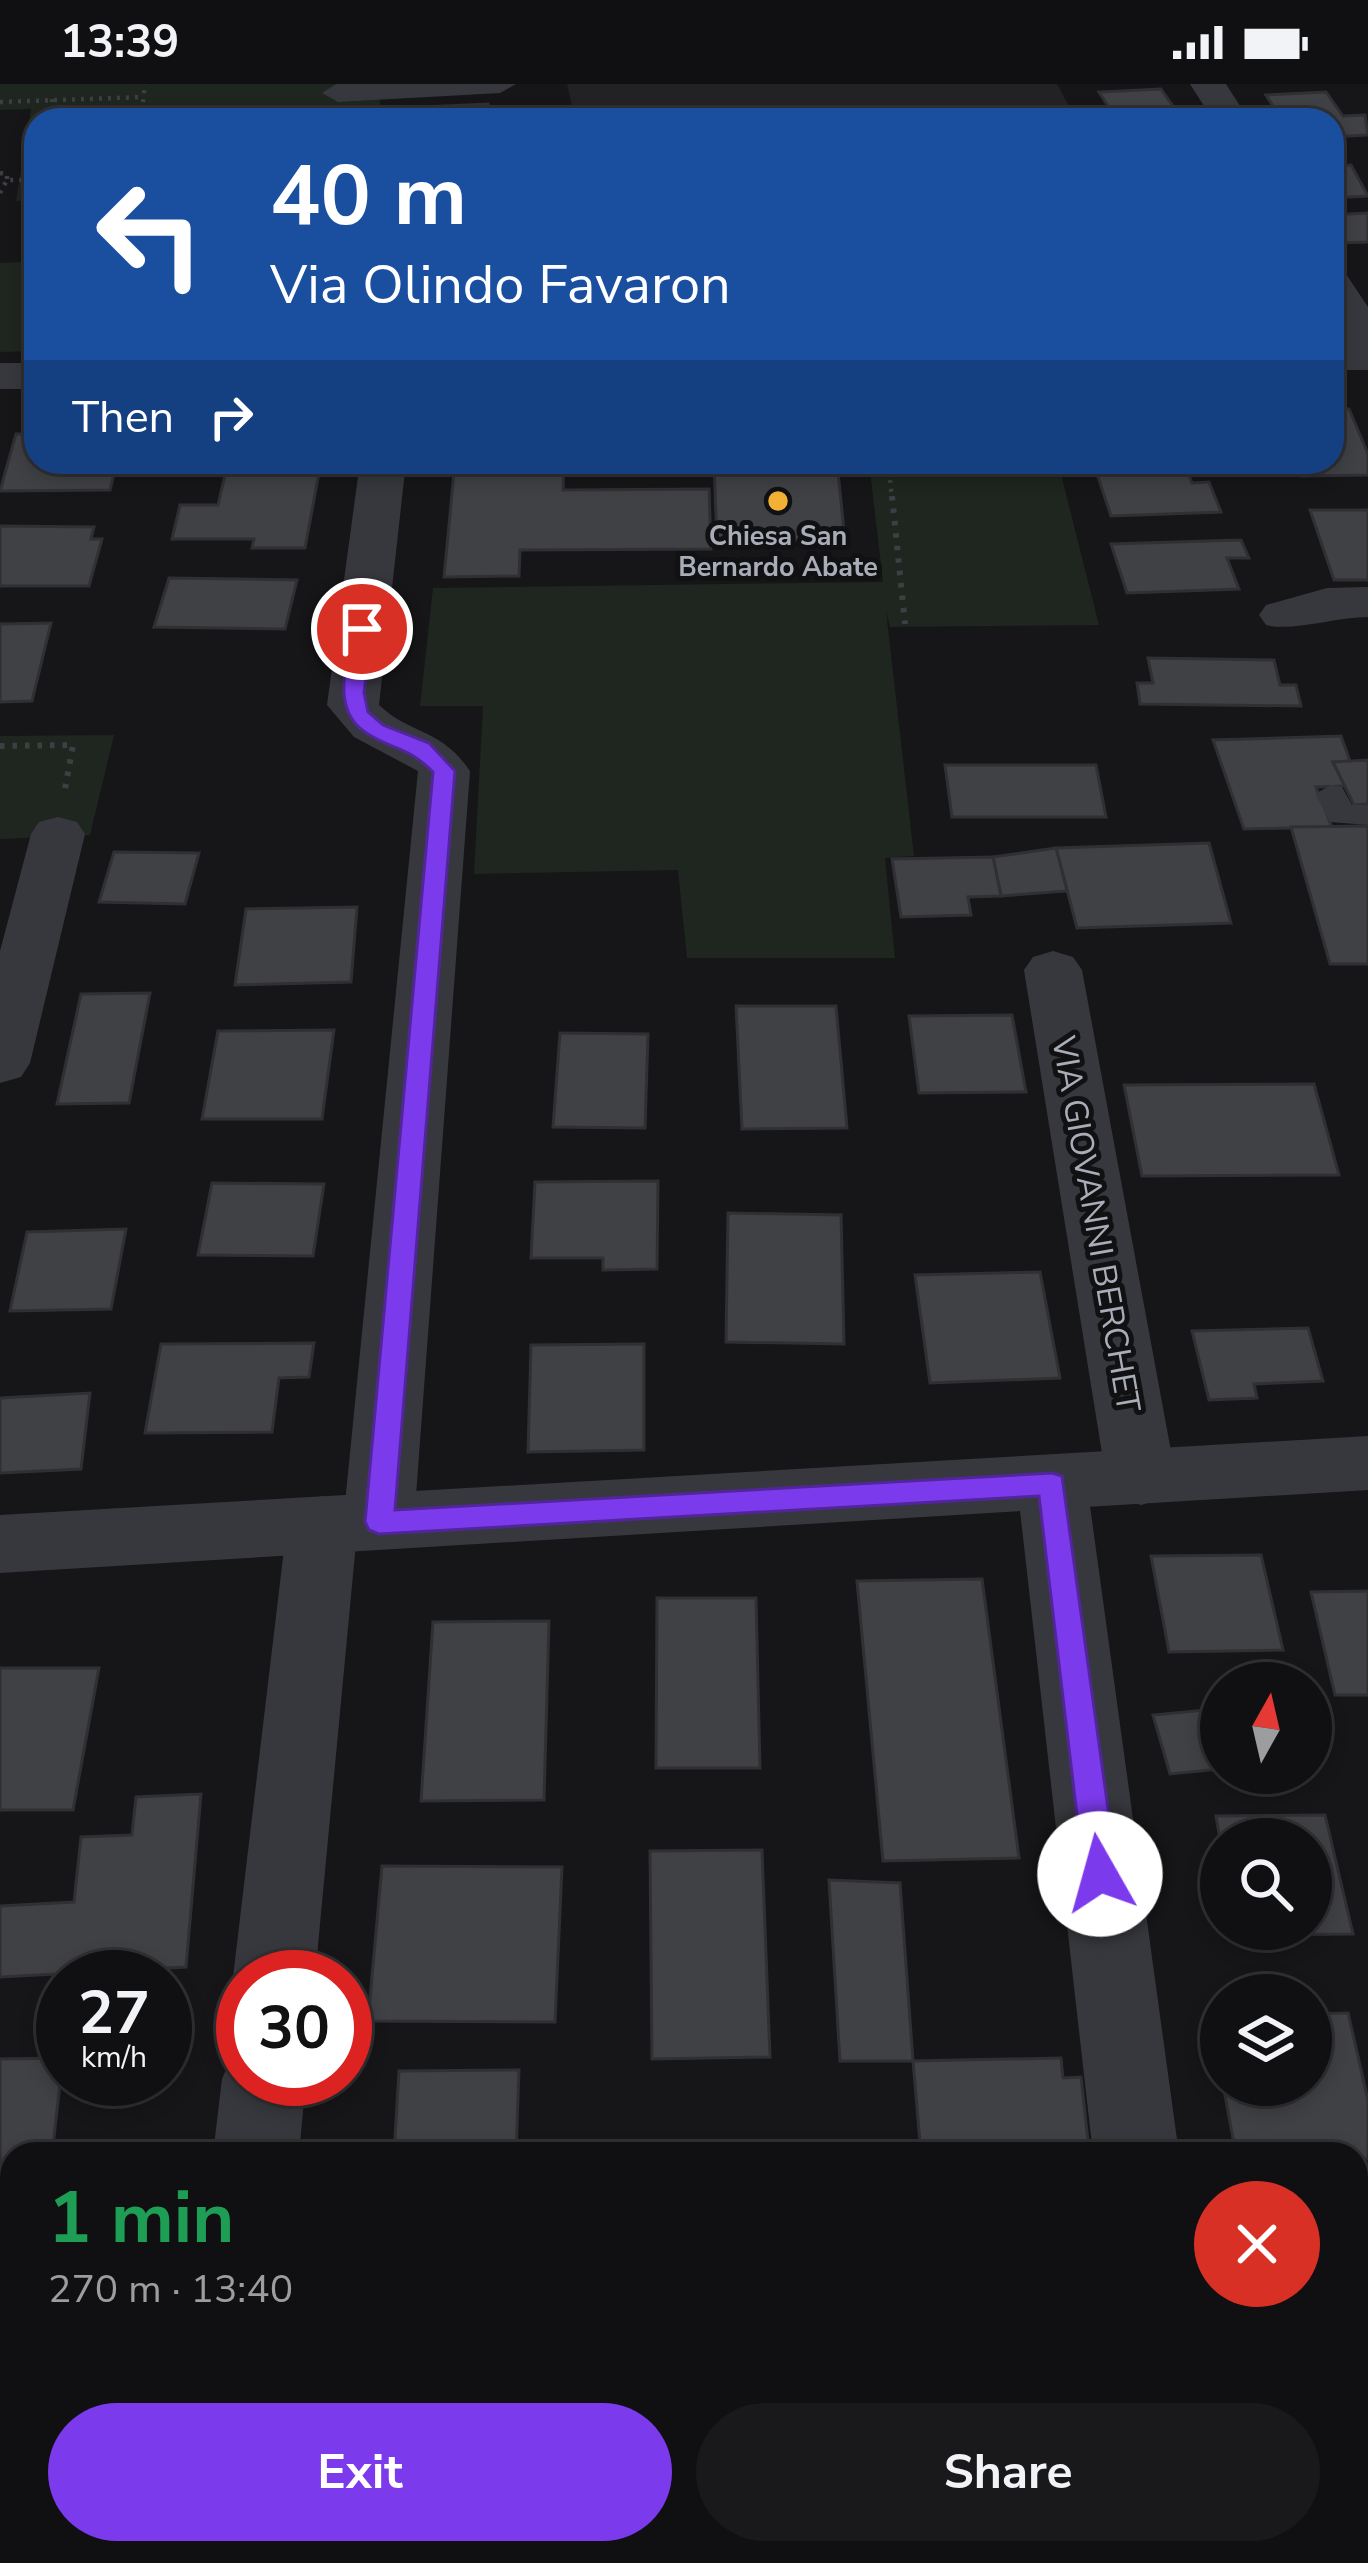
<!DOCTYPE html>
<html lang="en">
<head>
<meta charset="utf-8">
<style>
  body { margin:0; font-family:"Nunito Sans",sans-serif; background:#19191b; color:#f1f3f6; height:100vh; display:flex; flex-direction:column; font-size:45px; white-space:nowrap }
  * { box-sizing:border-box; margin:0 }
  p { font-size:39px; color:#9c9d9f }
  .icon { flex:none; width:66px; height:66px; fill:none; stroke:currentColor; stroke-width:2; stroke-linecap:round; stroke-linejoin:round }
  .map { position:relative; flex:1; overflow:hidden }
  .details { position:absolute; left:0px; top:2058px; width:1368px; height:423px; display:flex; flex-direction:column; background:#101012; border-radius:36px 36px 0 0; box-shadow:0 6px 18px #0003,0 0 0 3px #303032 }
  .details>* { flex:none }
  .hud { position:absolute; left:24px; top:24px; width:1320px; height:366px; border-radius:36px; box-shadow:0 6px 18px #0003,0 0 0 3px #303032; background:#1a4fa0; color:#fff; overflow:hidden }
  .needle { width:78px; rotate:8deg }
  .buttons { position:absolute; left:1200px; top:1578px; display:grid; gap:24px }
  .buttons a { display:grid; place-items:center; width:132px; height:132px; border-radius:50%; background:#101012; box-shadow:0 6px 18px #0003,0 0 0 3px #303032; font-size:60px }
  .speed { position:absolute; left:36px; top:1866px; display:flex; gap:24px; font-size:60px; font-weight:700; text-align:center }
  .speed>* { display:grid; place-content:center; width:156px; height:156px; border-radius:50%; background:#101012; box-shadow:0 6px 18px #0003,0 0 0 3px #303032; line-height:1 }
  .speed small { font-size:30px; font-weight:400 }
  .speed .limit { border:18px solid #d22; background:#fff; color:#111 }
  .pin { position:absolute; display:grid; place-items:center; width:102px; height:102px; color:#fff; margin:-51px; border:6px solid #fff; border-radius:50%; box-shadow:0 3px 12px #0007 }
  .me { position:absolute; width:132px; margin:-66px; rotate:353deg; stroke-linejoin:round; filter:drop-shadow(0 0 9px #0008) }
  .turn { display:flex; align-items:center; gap:42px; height:252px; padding:0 48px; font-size:54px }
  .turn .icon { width:156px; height:156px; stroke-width:2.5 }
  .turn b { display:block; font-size:84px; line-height:102px }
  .then { display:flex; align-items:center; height:114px; padding:0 48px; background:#0003; gap:24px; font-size:45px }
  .round { display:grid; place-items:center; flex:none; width:126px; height:126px; border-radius:63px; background:#19191b }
  .headline { display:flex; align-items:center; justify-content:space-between; height:204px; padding:0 48px }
  h1 { font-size:72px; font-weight:700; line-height:90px; color:#1e9e55 }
  .action { display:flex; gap:24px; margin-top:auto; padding:24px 48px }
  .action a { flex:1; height:138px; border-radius:72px; background:#7c3aed; color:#fff; font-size:48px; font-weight:700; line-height:138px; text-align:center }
  .action a+a { background:#19191b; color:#f1f3f6 }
  .status { display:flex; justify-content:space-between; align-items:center; height:84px; padding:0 60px; background:#101012; direction:ltr }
  .status svg { height:33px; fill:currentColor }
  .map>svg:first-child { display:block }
  .built { fill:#222225 }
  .green { fill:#1e261f }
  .building { fill:#404145; stroke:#303034; stroke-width:3 }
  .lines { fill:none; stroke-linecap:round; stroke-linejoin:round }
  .path-far1 { stroke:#3d3f44; stroke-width:4.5; stroke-dasharray:3 6; stroke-linecap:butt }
  .path { stroke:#3d3f44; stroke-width:6; stroke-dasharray:4.5 8; stroke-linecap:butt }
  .service { fill:#37383d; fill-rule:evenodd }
  .pedestrian { fill:#37383d; fill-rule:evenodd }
  .minor { fill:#37383d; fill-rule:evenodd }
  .tertiary { fill:#37383d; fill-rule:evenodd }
  .route { fill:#7c3aed; stroke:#51269a; stroke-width:3 }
  .poi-dot { fill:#f2b134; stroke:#111113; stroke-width:4.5 }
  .labels { text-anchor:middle; stroke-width:10; stroke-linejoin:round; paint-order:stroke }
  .far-poi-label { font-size:27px; font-weight:bold; fill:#a8adb8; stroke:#111113 }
  .street-label { font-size:33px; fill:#a8adb8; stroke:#111113 }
</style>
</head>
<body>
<div class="status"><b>13:39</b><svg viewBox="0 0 49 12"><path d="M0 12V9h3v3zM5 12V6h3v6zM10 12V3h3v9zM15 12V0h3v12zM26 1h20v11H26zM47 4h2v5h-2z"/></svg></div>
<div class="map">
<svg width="1368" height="2479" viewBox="0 0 1368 2479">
  <rect width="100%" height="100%" fill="#161618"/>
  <path class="built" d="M567 0H1057L1075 33 575 36Z"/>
  <g class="green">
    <path d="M0 0H378L382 36H36V116L16 117 31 25 0 26Z"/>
    <path d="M36 177V267L0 268V179Z"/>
    <path d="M869 378H1058L1099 541 890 543 886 527 914 772 885 774 895 874H687L678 786 474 790 483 622H420L433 504 883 498Z"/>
    <path d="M114 651 90 751 0 755V652Z"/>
  </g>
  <g class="building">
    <path d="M1161 5 1177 28 1114 31 1099 8Z"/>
    <path d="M1326 8 1343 32 1365 31 1368 51 1332 53V36H1282L1266 11Z"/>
    <path d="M488 20 491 36H405L404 24Z"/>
    <path d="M1351 81 1368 112 1332 114V82Z"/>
    <path d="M1368 129V158L1339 159 1332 149V131Z"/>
    <path d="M1332 325H1349L1368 370V391L1301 392 1296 378H1332Z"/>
    <path d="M16 350H36V378H117L110 406 0 407Z"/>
    <path d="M228 378H321L305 464H252L254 455H172L180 421H218Z"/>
    <path d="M455 378H564L563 406 709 405 711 465 520 466 519 492 444 493Z"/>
    <path d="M714 378H837L845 457 717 458Z"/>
    <path d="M1093 378H1184L1192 399 1209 398 1221 428 1111 432Z"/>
    <path d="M1310 426H1368V496H1334Z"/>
    <path d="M0 442 94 443 91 455H102L89 502H0Z"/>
    <path d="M1241 456 1249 474H1227L1239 505 1127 509 1111 460Z"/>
    <path d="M169 494 297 496 285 545 154 543Z"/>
    <path d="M51 539 32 617 0 618V540Z"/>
    <path d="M1148 574 1274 576 1280 601H1296L1301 622 1140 620 1137 599H1153Z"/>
    <path d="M1341 652 1350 677 1333 678 1345 702 1316 703 1332 743 1244 745 1213 656Z"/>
    <path d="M1368 676V720L1354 721 1333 678Z"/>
    <path d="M945 681H1096L1106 733H952Z"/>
    <path d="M1368 742V880H1330L1291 743Z"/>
    <path d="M1209 759 1231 839 1077 844 1056 764Z"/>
    <path d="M1056 764 1067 807 1001 812 993 773Z"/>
    <path d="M114 768 199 769 185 820 99 818Z"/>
    <path d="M993 773 1001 812 968 813 971 831 901 833 892 775Z"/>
    <path d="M357 823 351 898 235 901 246 825Z"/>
    <path d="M150 909 129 1019 57 1020 81 910Z"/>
    <path d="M736 922H836L847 1044 742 1045Z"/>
    <path d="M1012 931 1026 1008 919 1009 909 932Z"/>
    <path d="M334 946 322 1035H202L218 947Z"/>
    <path d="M560 949 648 950 645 1044 553 1043Z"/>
    <path d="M1314 1000 1339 1091 1142 1092 1124 1001Z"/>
    <path d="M658 1097 657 1185 603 1186V1174H531L535 1098Z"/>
    <path d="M212 1099 324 1100 313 1172 198 1171Z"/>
    <path d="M728 1129 841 1131 844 1260 726 1258Z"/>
    <path d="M126 1145 111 1225 10 1227 27 1148Z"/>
    <path d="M1040 1188 1060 1294 930 1299 915 1191Z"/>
    <path d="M1308 1244 1323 1297 1254 1300 1257 1314 1209 1316 1192 1247Z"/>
    <path d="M314 1259 309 1293 279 1294 272 1348 145 1349 161 1260Z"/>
    <path d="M644 1260V1366L528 1368 531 1261Z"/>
    <path d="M90 1309 81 1385 0 1389V1314Z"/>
    <path d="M1261 1471 1283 1566 1169 1568 1151 1472Z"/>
    <path d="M982 1495 1019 1774 883 1777 857 1497Z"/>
    <path d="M1368 1507V1611H1335L1311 1508Z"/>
    <path d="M657 1514H756L760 1684H656Z"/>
    <path d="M549 1537 544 1716 421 1717 433 1538Z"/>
    <path d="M0 1584H99L73 1726H0Z"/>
    <path d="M1216 1625 1221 1641V1685L1170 1690 1153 1631Z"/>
    <path d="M201 1710 186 1883 0 1893V1822L74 1818 81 1753 132 1751 136 1713Z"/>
    <path d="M1325 1731 1353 1850 1238 1851 1237 1845H1311V1755H1221V1761L1216 1732Z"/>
    <path d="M762 1766 770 1973 652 1975 650 1767Z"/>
    <path d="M382 1782 562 1783 555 1938 368 1937Z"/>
    <path d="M829 1796 900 1799 913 1977H840Z"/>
    <path d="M1348 1929 1368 2016V2075H1356V2070H1236L1223 2001H1311V1930Z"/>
    <path d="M63 1974 52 2070H12V2127L0 2128V1975Z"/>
    <path d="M1061 1974 1063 1994 1081 1993 1089 2066H1078L1079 2070H921L913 1977Z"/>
    <path d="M519 1986 516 2070H394L399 1987Z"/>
    <path d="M1356 2302H1368V2479H1307V2469H1356Z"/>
    <path d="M0 2312H12V2469H104L103 2479H0Z"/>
    <path d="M370 2469H506V2479H369Z"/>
    <path d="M627 2469H783L784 2479H628Z"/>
    <path d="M860 2469H961L962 2479H861Z"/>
  </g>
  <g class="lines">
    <g class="path-far1">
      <path d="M0 18 144 13"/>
      <path d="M50 36 52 15"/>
      <path d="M141 36 145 0"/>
      <path d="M0 89 7 90V96"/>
      <path d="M0 109 7 96H36"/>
      <path d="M888 378 892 415"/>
    </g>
    <g class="path">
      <path d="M892 412 905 540"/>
      <path d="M0 662 73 661 65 705"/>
    </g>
    <path class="service" d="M1331 701 1342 703 1352 721H1368V741L1330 738 1315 710Z"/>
    <path class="pedestrian" d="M336 0H516L500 9 338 18 322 9Z"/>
    <g class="minor">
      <path d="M1190 0H1226L1249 36H1213Z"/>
      <path d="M1332 187 1346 190 1368 223V285L1350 282C1331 254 1332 219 1332 187Z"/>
      <path d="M360 378H406L379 621C412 652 440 643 470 687L414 1438 404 1458 379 1466 356 1459 315 1893H243V1915L233 1893 287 1440 297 1420 322 1412 345 1419 418 687 354 653 327 621Z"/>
      <path d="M1368 503V533C1336 533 1292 548 1266 541L1259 531 1266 521 1327 504Z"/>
      <path d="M58 733 77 738 85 750 30 979 21 993 0 999V867L31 750 39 738Z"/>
      <path d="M1053 867 1073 873 1082 886 1176 1394 1166 1413 1141 1421 1116 1413 1106 1394 1024 886 1033 873Z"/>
      <path d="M1052 1373 1077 1381 1087 1400 1179 2070H1093L1017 1400 1027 1381Z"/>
      <path d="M243 1963V1995H306L299 2070H213L222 1995 234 1967Z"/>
      <path d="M167 2469H263L262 2479H166Z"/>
      <path d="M1090 2469H1186L1183 2479H1087Z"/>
    </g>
    <g class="tertiary">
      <rect x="1332" y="260" width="36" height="26"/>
      <rect x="0" y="279" width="36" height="26"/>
      <path d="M1368 1352V1406L0 1489V1431Z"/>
    </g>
  </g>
  <path class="route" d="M362 539 372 545 364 609 368 628 383 641 429 659 455 687 395 1426 1052 1389 1062 1392 1117 1790 1112 1800 1100 1804 1089 1800 1084 1790 1039 1412 379 1450 369 1446 365 1438 433 688C407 662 395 667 368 650 330 628 347 581 352 545Z"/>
  <circle class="poi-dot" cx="778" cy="417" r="12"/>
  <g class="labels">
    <g class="far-poi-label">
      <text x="778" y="461">Chiesa San<tspan x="778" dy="31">Bernardo Abate</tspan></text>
    </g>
    <g class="street-label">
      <text transform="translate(1097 1140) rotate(80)" y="12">VIA GIOVANNI BERCHET</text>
    </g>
  </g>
</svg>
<div class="buttons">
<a><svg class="needle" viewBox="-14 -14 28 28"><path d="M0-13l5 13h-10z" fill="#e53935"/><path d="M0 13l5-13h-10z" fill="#9c9d9f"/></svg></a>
<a><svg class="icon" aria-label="search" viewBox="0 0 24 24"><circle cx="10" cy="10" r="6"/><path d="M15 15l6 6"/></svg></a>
<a><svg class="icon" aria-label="layers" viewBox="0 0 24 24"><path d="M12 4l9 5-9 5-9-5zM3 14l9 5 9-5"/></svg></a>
</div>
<div class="speed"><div>27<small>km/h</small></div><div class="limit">30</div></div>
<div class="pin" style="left:362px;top:545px;background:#d93025"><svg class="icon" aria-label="arrive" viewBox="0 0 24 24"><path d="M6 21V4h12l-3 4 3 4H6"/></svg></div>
<svg class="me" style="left:1100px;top:1790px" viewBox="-20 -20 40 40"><circle r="19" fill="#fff"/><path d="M0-13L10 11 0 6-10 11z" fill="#7c3aed"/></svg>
<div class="hud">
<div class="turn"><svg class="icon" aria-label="left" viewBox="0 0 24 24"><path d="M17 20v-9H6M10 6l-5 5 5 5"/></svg><div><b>40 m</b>Via Olindo Favaron</div></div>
<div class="then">Then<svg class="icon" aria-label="right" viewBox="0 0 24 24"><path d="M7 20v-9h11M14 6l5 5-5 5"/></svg></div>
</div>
<section class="details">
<div class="headline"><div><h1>1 min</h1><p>270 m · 13:40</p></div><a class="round" style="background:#d93025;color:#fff"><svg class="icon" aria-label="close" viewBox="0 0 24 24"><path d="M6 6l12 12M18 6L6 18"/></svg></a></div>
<div class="action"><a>Exit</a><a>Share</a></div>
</section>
</div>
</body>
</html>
